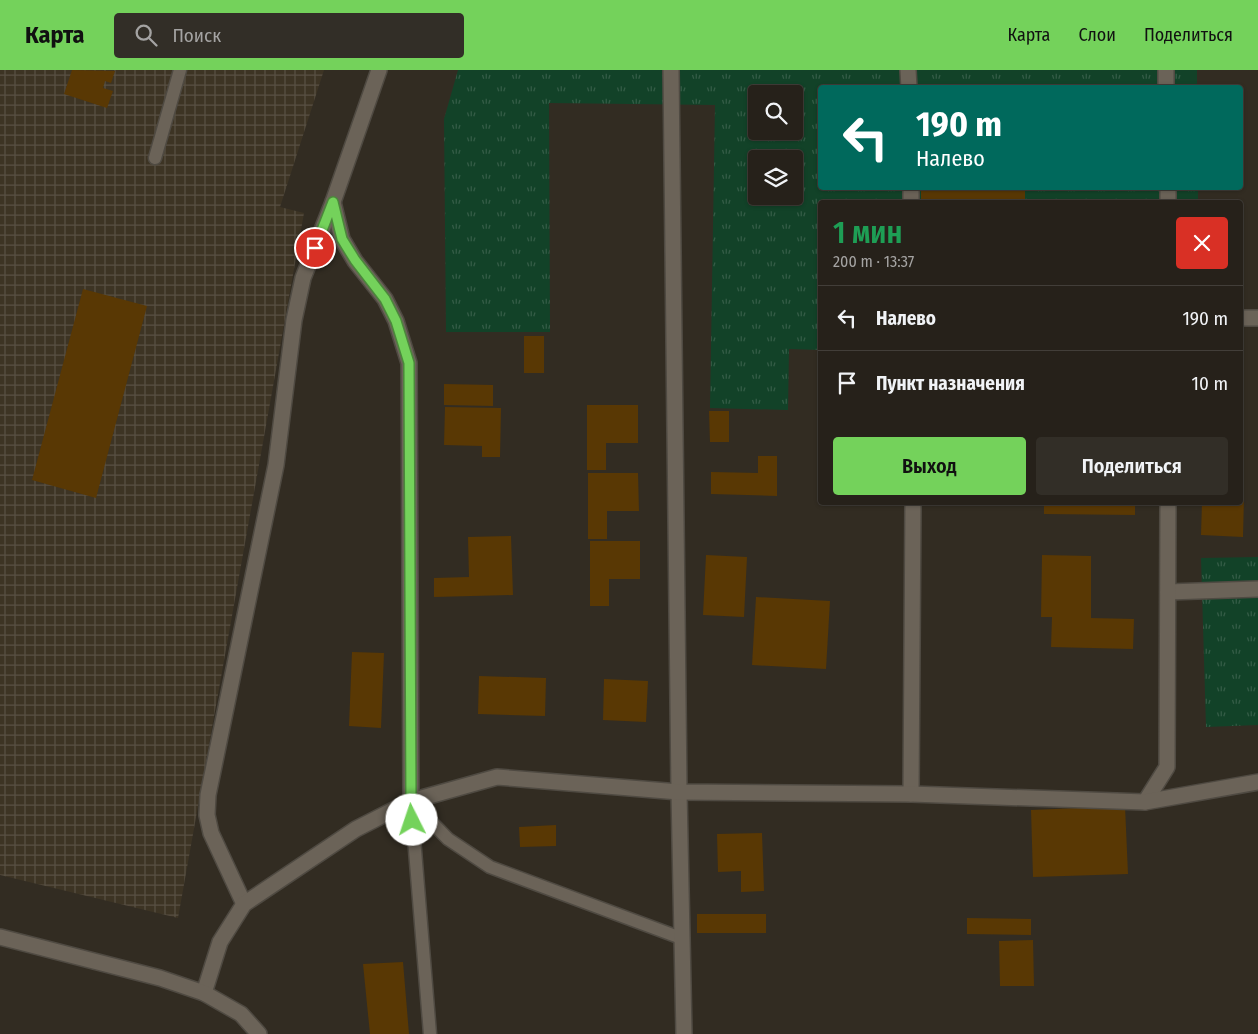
<!DOCTYPE html>
<html lang="ru">
<head>
<meta charset="utf-8">
<style>
  body { margin:0; font-family:"Fira Sans Condensed",sans-serif; background:#322e27; color:#f1f3f6; height:100vh; display:flex; flex-direction:column; font-size:19px; white-space:nowrap }
  * { box-sizing:border-box; margin:0 }
  p { font-size:16px; color:#a4a3a2 }
  .icon { flex:none; width:28px; height:28px; fill:none; stroke:currentColor; stroke-width:2; stroke-linecap:round; stroke-linejoin:round }
  .map { position:relative; flex:1; overflow:hidden }
  .side { position:absolute; left:818px; top:130px; width:425px; height:305px; display:flex; flex-direction:column; background:#26211a; border-radius:5px; box-shadow:0 1px 4px #0004,0 0 0 1px #423e39 }
  .side>* { flex:none }
  .hud { position:absolute; left:818px; top:15px; width:425px; height:105px; border-radius:5px; box-shadow:0 1px 4px #0004,0 0 0 1px #423e39; background:#00695c; color:#fff; overflow:hidden }
  .buttons { position:absolute; left:748px; top:15px; display:grid; gap:10px }
  .buttons a { display:grid; place-items:center; width:55px; height:55px; border-radius:5px; background:#26211a; box-shadow:0 1px 4px #0004,0 0 0 1px #423e39; font-size:25px }
  .pin { position:absolute; display:grid; place-items:center; width:42px; height:42px; color:#fff; margin:-21px; border:2px solid #fff; border-radius:50%; box-shadow:0 1px 5px #0007 }
  .me { position:absolute; width:55px; margin:-28px; rotate:356deg; stroke-linejoin:round; filter:drop-shadow(0 0 4px #0008) }
  .turn { display:flex; align-items:center; gap:18px; height:105px; padding:0 15px; font-size:22px }
  .turn .icon { width:65px; height:65px; stroke-width:2.5 }
  .turn b { display:block; font-size:35px; line-height:42px }
  .round { display:grid; place-items:center; flex:none; width:52px; height:52px; border-radius:5px; background:#322e27 }
  .overview { display:flex; align-items:center; justify-content:space-between; height:85px; padding:0 15px }
  h1 { font-size:30px; font-weight:600; line-height:38px; color:#1e9e55 }
  .cta { display:flex; gap:10px; margin-top:auto; padding:10px 15px }
  .cta a { flex:1; height:58px; border-radius:5px; background:#74d25b; color:#111; font-size:20px; font-weight:600; line-height:58px; text-align:center }
  .cta a+a { background:#322e27; color:#f1f3f6 }
  ul { padding:0; list-style:none }
  li { display:flex; align-items:center; gap:15px; height:65px; padding:0 15px; border-top:1px solid #423e39 }
  li div { flex:1 }
  li b { display:block; font-size:19px }
  li em { font-style:normal }
  header { display:flex; align-items:center; gap:30px; box-sizing:border-box; height:70px; padding:0 25px; background:#74d25b; color:#111 }
  header strong { font-size:24px }
  nav { display:flex; gap:28px; margin-inline-start:auto; font-size:18px }
  .search { width:350px; height:45px; background:#322e27; display:flex; align-items:center; gap:12px; box-sizing:border-box; padding:0 18px; border-radius:5px; color:#a4a3a2; font-size:19px }
  .map>svg:first-child { display:block }
  .industrial { fill:url(#industrial-grid) }
  .grass { fill:url(#grass-tufts); fill-rule:evenodd }
  .building { fill:#593804 }
  .lines { fill:none; stroke-linecap:round; stroke-linejoin:round }
  .service-casing { stroke:#4f4a42; stroke-width:15 }
  .minor-casing { stroke:#4f4a42; stroke-width:18 }
  .tertiary-casing { stroke:#4f4a42; stroke-width:18 }
  .service { stroke:#6b6358; stroke-width:12 }
  .minor { stroke:#6b6358; stroke-width:15 }
  .tertiary { stroke:#6b6358; stroke-width:15 }
  .route-casing { stroke:#4b883b; stroke-width:12 }
  .route { stroke:#74d25b; stroke-width:9 }
</style>
</head>
<body>
<header>
<strong>Карта</strong>
<div class="search"><svg class="icon" aria-label="search" viewBox="0 0 24 24"><circle cx="10" cy="10" r="6"/><path d="M15 15l6 6"/></svg>Поиск</div>
<nav><a>Карта</a><a>Слои</a><a>Поделиться</a></nav>
</header>
<div class="map">
<svg width="1258" height="964" viewBox="0 0 1258 964">
  <defs>
    <pattern id="industrial-grid" width="8" height="8" patternUnits="userSpaceOnUse" patternTransform="scale(1.25)"><rect width="8" height="8" fill="#3d3424"/><path d="M0 4h8M4 0v8" fill="none" stroke="#585043"/></pattern>
    <pattern id="grass-tufts" width="24" height="20" patternUnits="userSpaceOnUse" patternTransform="scale(1.25)"><rect width="24" height="20" fill="#124228"/><path d="M3 7l-1-3M5 7V3M7 7l1-3M15 17l-1-3M17 17v-4M19 17l1-3" fill="none" stroke="#345c46"/></pattern>
  </defs>
  <rect width="100%" height="100%" fill="#322c22"/>
  <path class="industrial" d="M0 0H324L280 137 304 143 178 848 0 805Z"/>
  <g class="grass">
    <path d="M458 0H1197V18H820V118H1198V132H820V280L789 279 788 340 710 338 715 35 549 33 550 262H446L444 49ZM756 24H794V61H756ZM756 89H794V126H756Z"/>
    <path d="M1258 487V655L1206 657 1201 488Z"/>
  </g>
  <g class="building">
    <path d="M72 0 115 1 111 13 105 11 103 18 113 21 107 38 64 24Z"/>
    <rect x="921" y="118" width="104" height="14"/>
    <path d="M83 219 147 236 96 428 32 410Z"/>
    <rect x="524" y="266" width="20" height="37"/>
    <path d="M444 314 493 315V336L444 335Z"/>
    <path d="M587 335H638V373H606V400H587Z"/>
    <path d="M445 337 501 338 500 387H482V376L444 375Z"/>
    <path d="M709 341H729V372H710Z"/>
    <path d="M758 386H777V426L711 424V402L758 403Z"/>
    <path d="M588 403H638L639 441H607V469H588Z"/>
    <path d="M1240 427H1244L1243 467 1201 465 1202 432H1240Z"/>
    <path d="M1044 432H1135V445L1044 444Z"/>
    <path d="M511 466 513 525 434 527V508L469 507 468 467Z"/>
    <path d="M590 471H640V509H609V536H590Z"/>
    <path d="M706 485 747 487 744 547 703 545Z"/>
    <path d="M1042 485 1091 486V548L1134 549 1133 579 1051 577 1052 547H1041Z"/>
    <path d="M756 527 830 531 826 599 752 595Z"/>
    <path d="M352 582 384 583 381 658 349 656Z"/>
    <path d="M479 606 546 608 545 646 478 644Z"/>
    <path d="M604 609 648 611 646 652 603 650Z"/>
    <path d="M1125 736 1128 804 1033 807 1031 740Z"/>
    <path d="M556 755V776L520 777 519 757Z"/>
    <path d="M762 763 764 821 741 822V801L718 802 717 764Z"/>
    <rect x="697" y="844" width="69" height="19"/>
    <path d="M967 848 1031 849V865L967 864Z"/>
    <path d="M1033 870 1034 916H1000L999 871Z"/>
    <path d="M403 892 409 964H370L363 894Z"/>
  </g>
  <g class="lines">
    <g class="service-casing">
      <g id="service">
        <path d="M155 88 180 0"/>
        <path d="M411 731 448 769 490 797 681 868"/>
        <path d="M411 731 430 964"/>
      </g>
    </g>
    <g class="minor-casing">
      <g id="minor">
        <path d="M671 0 679 722 684 964"/>
        <path d="M908 0 909 18"/>
        <path d="M1166 0V18"/>
        <path d="M911 118V132"/>
        <path d="M1168 118V132"/>
        <path d="M333 132 342 169 355 191 385 229 396 251 409 293 411 731"/>
        <path d="M1240 248H1258"/>
        <path d="M1168 522 1258 519"/>
        <path d="M911 724 913 432"/>
        <path d="M1145 732 1167 697 1168 432"/>
        <path d="M244 834 211 763 207 745 208 725 276 395 294 250 303 208 333 132 379 0"/>
        <path d="M204 923 220 872 244 834 356 759 411 731 497 707 679 722 911 724 1145 732 1258 712"/>
      </g>
    </g>
    <g class="tertiary-casing">
      <path id="tertiary" d="M0 867 160 908 204 923 241 944 259 964"/>
    </g>
    <use href="#service" class="service"/>
    <use href="#minor" class="minor"/>
    <use href="#tertiary" class="tertiary"/>
  </g>
  <g class="lines">
    <g class="route-casing">
      <path id="route" d="M315 178 333 132 342 169 355 190 385 229 396 251 409 293 411 731 412 750"/>
    </g>
    <use href="#route" class="route"/>
  </g>
</svg>
<div class="buttons">
<a><svg class="icon" aria-label="search" viewBox="0 0 24 24"><circle cx="10" cy="10" r="6"/><path d="M15 15l6 6"/></svg></a>
<a><svg class="icon" aria-label="layers" viewBox="0 0 24 24"><path d="M12 4l9 5-9 5-9-5zM3 14l9 5 9-5"/></svg></a>
</div>
<div class="pin" style="left:315px;top:178px;background:#d93025"><svg class="icon" aria-label="arrive" viewBox="0 0 24 24"><path d="M6 21V4h12l-3 4 3 4H6"/></svg></div>
<svg class="me" style="left:412px;top:750px" viewBox="-20 -20 40 40"><circle r="19" fill="#fff"/><path d="M0-13L10 11 0 6-10 11z" fill="#74d25b"/></svg>
<div class="hud">
<div class="turn"><svg class="icon" aria-label="left" viewBox="0 0 24 24"><path d="M17 20v-9H6M10 6l-5 5 5 5"/></svg><div><b>190 m</b>Налево</div></div>
</div>
<section class="side">
<div class="overview"><div><h1>1 мин</h1><p>200 m · 13:37</p></div><a class="round" style="background:#d93025;color:#fff"><svg class="icon" aria-label="close" viewBox="0 0 24 24"><path d="M6 6l12 12M18 6L6 18"/></svg></a></div>
<ul>
<li><svg class="icon" aria-label="left" viewBox="0 0 24 24"><path d="M17 20v-9H6M10 6l-5 5 5 5"/></svg><div><b>Налево</b></div><em>190 m</em></li>
<li><svg class="icon" aria-label="arrive" viewBox="0 0 24 24"><path d="M6 21V4h12l-3 4 3 4H6"/></svg><div><b>Пункт назначения</b></div><em>10 m</em></li>
</ul>
<div class="cta"><a>Выход</a><a>Поделиться</a></div>
</section>
</div>
</body>
</html>
